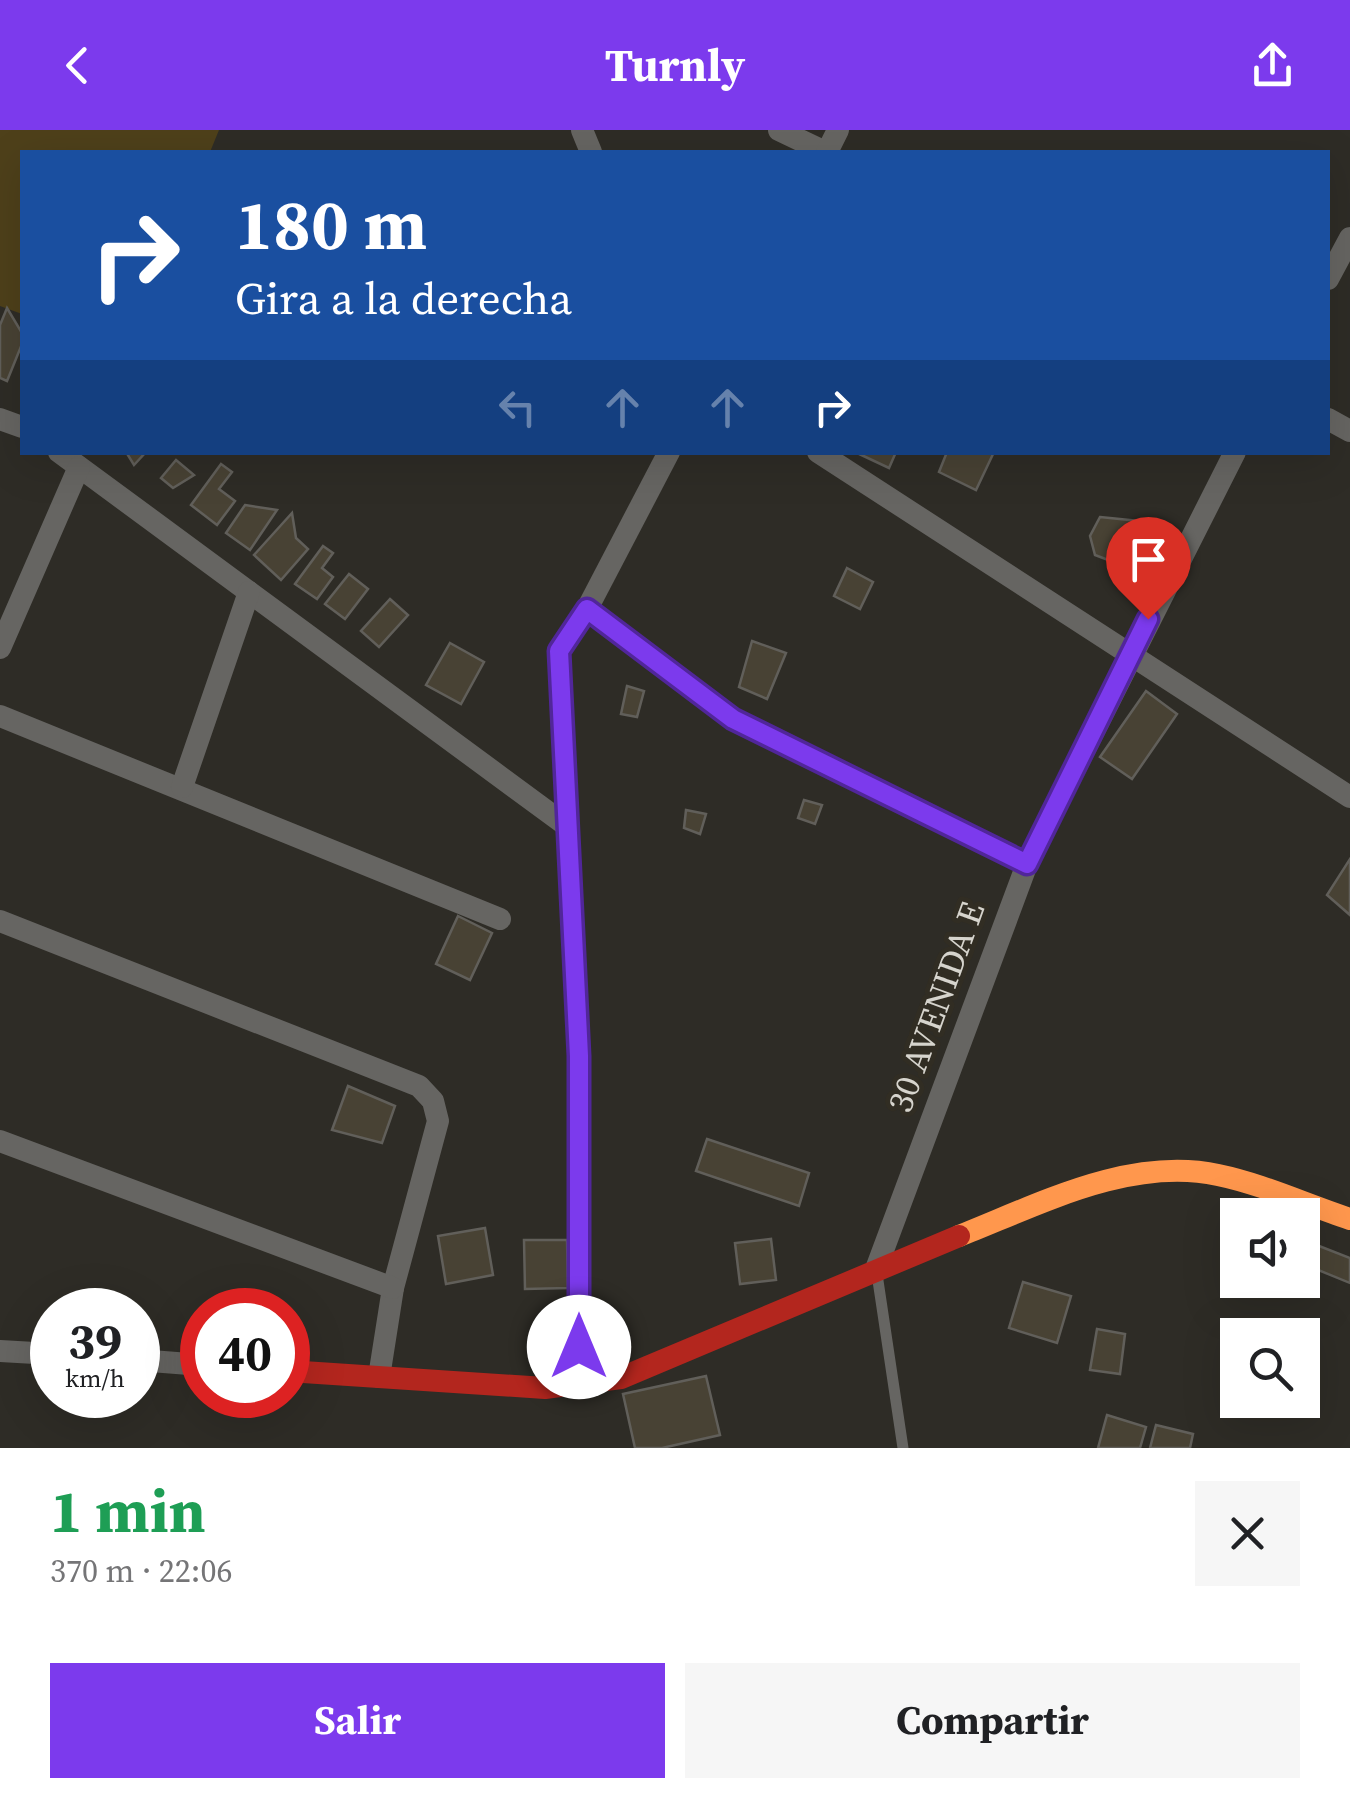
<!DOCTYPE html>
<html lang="es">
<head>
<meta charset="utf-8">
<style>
  body { margin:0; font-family:"Source Serif 4",serif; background:#f6f6f6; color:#202124; height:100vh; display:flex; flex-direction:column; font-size:38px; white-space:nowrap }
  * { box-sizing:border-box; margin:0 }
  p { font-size:32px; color:#757577 }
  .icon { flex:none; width:55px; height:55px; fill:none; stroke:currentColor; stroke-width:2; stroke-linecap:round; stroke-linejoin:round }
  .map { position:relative; height:1318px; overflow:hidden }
  .sheet { display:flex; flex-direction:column; background:#fff; flex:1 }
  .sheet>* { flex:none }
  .banner { position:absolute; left:20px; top:20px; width:1310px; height:305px; border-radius:0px; box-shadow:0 10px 40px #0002; background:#1a4fa0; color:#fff; overflow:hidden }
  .buttons { position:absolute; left:1220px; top:1068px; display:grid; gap:20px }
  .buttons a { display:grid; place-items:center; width:100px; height:100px; border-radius:0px; background:#fff; box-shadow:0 10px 40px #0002; font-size:50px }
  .speed { position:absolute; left:30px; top:1158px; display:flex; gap:20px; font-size:50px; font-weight:700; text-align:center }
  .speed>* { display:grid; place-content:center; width:130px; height:130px; border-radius:50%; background:#fff; box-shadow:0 10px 40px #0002; line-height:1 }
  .speed small { font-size:25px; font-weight:400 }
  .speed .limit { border:15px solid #d22; background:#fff; color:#111 }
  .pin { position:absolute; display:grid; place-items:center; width:85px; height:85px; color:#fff; margin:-102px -42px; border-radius:50% 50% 50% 0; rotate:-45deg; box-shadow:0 0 10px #0007 }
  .pin .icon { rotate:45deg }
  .me { position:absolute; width:110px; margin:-55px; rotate:0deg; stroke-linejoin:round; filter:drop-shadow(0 0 8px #0008) }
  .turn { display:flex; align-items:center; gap:35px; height:210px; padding:0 50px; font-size:45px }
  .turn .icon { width:130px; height:130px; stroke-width:2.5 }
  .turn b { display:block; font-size:70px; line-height:85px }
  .lanes { display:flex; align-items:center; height:95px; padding:0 50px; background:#0003; justify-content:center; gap:50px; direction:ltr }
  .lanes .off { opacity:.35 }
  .round { display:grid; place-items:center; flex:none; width:105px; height:105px; border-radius:0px; background:#f6f6f6 }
  .overview { display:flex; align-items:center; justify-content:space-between; height:170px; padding:0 50px }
  h1 { font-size:60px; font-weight:700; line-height:75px; color:#1e9e55 }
  .primary-button { display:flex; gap:20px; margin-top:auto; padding:20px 50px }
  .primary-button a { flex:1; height:115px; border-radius:0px; background:#7c3aed; color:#fff; font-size:40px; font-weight:700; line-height:115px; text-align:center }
  .primary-button a+a { background:#f6f6f6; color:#202124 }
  header { display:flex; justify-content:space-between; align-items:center; height:130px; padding:0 50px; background:#7c3aed; color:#fff; font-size:45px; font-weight:700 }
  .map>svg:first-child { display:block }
  .green { fill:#4e401a }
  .building { fill:#484234; stroke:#615f5a; stroke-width:2.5 }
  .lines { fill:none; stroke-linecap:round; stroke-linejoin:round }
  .lane { stroke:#666562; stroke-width:11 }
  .street { stroke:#666562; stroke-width:22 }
  .slow { stroke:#ff974d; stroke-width:22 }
  .jam { stroke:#b3261e; stroke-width:22 }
  .route-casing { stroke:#51269a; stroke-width:25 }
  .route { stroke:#7c3aed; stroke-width:18 }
  .labels { text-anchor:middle; stroke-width:10; stroke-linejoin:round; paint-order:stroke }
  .street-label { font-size:35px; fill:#d6d4cd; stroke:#312d23 }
</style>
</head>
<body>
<header><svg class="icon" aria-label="back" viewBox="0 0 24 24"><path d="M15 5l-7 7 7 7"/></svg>Turnly<svg class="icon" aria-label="share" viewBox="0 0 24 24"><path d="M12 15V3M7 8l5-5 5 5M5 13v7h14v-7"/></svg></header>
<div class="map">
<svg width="1350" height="1318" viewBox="0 0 1350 1318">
  <rect width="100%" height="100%" fill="#2e2c26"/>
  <path class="green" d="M0 0H219L210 22H22V184L0 176Z"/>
  <g class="building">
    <path d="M7 178 22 203V214L7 251 0 248V195Z"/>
    <path d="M126 322H146L134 335Z"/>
    <path d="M855 322H896L889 338Z"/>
    <path d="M994 322 976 360 939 342 947 322Z"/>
    <path d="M176 330 194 345 173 358 161 348Z"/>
    <path d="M221 334 232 342 219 359 235 371 217 395 191 375Z"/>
    <path d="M245 375 277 380 250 420 226 403Z"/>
    <path d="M292 383 296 408 308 419 281 450 254 425Z"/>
    <path d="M1100 387 1149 392 1170 422 1140 442 1095 425 1090 406Z"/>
    <path d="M323 416 333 423 322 438 333 447 317 469 295 454Z"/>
    <path d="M847 438 873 452 860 479 834 466Z"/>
    <path d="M349 444 368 459 345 489 325 474Z"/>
    <path d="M390 469 408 485 379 517 361 501Z"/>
    <path d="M752 511 786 523 767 569 739 557Z"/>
    <path d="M450 513 484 532 461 574 426 555Z"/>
    <path d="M627 556 644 561 637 587 621 584Z"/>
    <path d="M1146 561 1177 584 1132 649 1100 627Z"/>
    <path d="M804 670 822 675 815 694 798 688Z"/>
    <path d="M686 680 706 684 700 704 684 698Z"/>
    <path d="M1350 729V785L1327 765Z"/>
    <path d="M458 786 492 803 470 850 436 834Z"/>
    <path d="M348 956 395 976 382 1013 332 1000Z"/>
    <path d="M707 1009 809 1043 799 1076 696 1041Z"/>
    <path d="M485 1098 493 1145 446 1154 438 1106Z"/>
    <path d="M771 1109 776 1150 740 1154 735 1113Z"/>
    <path d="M524 1110H567L568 1158 525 1159Z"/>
    <path d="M1314 1114 1350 1128V1153L1306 1135Z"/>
    <path d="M1023 1152 1071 1166 1057 1213 1009 1198Z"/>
    <path d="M1097 1199 1125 1204 1120 1244 1090 1240Z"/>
    <path d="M706 1246 720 1305 662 1318H635L623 1264Z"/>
    <path d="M1107 1285 1146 1297 1140 1318H1098Z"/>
    <path d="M1156 1295 1193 1304 1190 1318H1150Z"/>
  </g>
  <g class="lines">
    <path class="lane" d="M877 1144 903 1318"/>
    <g class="street">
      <path d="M582 0 591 22"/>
      <path d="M779 0 825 22"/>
      <path d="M827 22 838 0"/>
      <path d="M1328 149 1350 108"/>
      <path d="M0 289 22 297"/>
      <path d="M1328 289 1350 301"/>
      <path d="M59 322 567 696"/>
      <path d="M818 322 1350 667"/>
      <path d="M587 479 669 322"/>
      <path d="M0 518 79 337"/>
      <path d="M0 586 500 789"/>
      <path d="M182 657 249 462"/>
      <path d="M0 791 419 956 433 971 438 991 393 1158 379 1247"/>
      <path d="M0 1011 393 1158"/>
      <path d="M876 1139 1027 734 1235 322"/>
      <path d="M0 1221 52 1224"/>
      <path d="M138 1230 202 1235"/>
    </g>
    <g class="slow">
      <path d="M638 517 733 589 1027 734"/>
      <path d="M959 1106C1038 1075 1130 1026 1218 1045 1262 1054 1307 1075 1350 1089"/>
    </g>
    <g class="jam">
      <path d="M288 1241 545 1258 621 1248 959 1106"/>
      <path d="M579 1254V926L559 521 587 479 638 517"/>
    </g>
  </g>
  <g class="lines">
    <g class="route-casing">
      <path id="route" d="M579 1217V926L559 521 587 479 733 589 1027 734 1148 489"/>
    </g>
    <use href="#route" class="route"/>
  </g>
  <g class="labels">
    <g class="street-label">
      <text transform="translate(936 877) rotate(-70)" y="12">30 AVENIDA E</text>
    </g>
  </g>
</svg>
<div class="buttons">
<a><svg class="icon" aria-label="sound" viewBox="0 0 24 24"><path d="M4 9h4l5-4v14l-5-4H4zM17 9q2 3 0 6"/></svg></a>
<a><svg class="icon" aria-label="search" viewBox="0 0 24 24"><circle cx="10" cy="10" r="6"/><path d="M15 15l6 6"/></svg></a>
</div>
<div class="speed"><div>39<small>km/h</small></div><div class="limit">40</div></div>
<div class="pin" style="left:1148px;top:489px;background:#d93025"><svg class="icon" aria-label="arrive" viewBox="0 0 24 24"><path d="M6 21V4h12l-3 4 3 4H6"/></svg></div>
<svg class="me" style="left:579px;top:1217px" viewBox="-20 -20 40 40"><circle r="19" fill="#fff"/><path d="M0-13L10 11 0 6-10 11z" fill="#7c3aed"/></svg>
<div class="banner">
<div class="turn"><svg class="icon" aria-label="right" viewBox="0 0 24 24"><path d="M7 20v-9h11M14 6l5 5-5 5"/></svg><div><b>180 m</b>Gira a la derecha</div></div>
<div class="lanes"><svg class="icon off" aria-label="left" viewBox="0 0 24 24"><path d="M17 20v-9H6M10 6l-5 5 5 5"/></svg><svg class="icon off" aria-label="ahead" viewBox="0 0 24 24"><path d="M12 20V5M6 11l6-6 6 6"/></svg><svg class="icon off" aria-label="ahead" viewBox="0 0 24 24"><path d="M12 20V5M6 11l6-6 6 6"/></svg><svg class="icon" aria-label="right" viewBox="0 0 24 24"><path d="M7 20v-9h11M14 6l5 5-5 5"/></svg></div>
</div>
</div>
<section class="sheet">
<div class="overview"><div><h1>1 min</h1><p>370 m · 22:06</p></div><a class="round"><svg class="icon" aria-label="close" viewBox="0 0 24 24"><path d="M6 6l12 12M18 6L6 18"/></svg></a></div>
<div class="primary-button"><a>Salir</a><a>Compartir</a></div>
</section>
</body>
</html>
